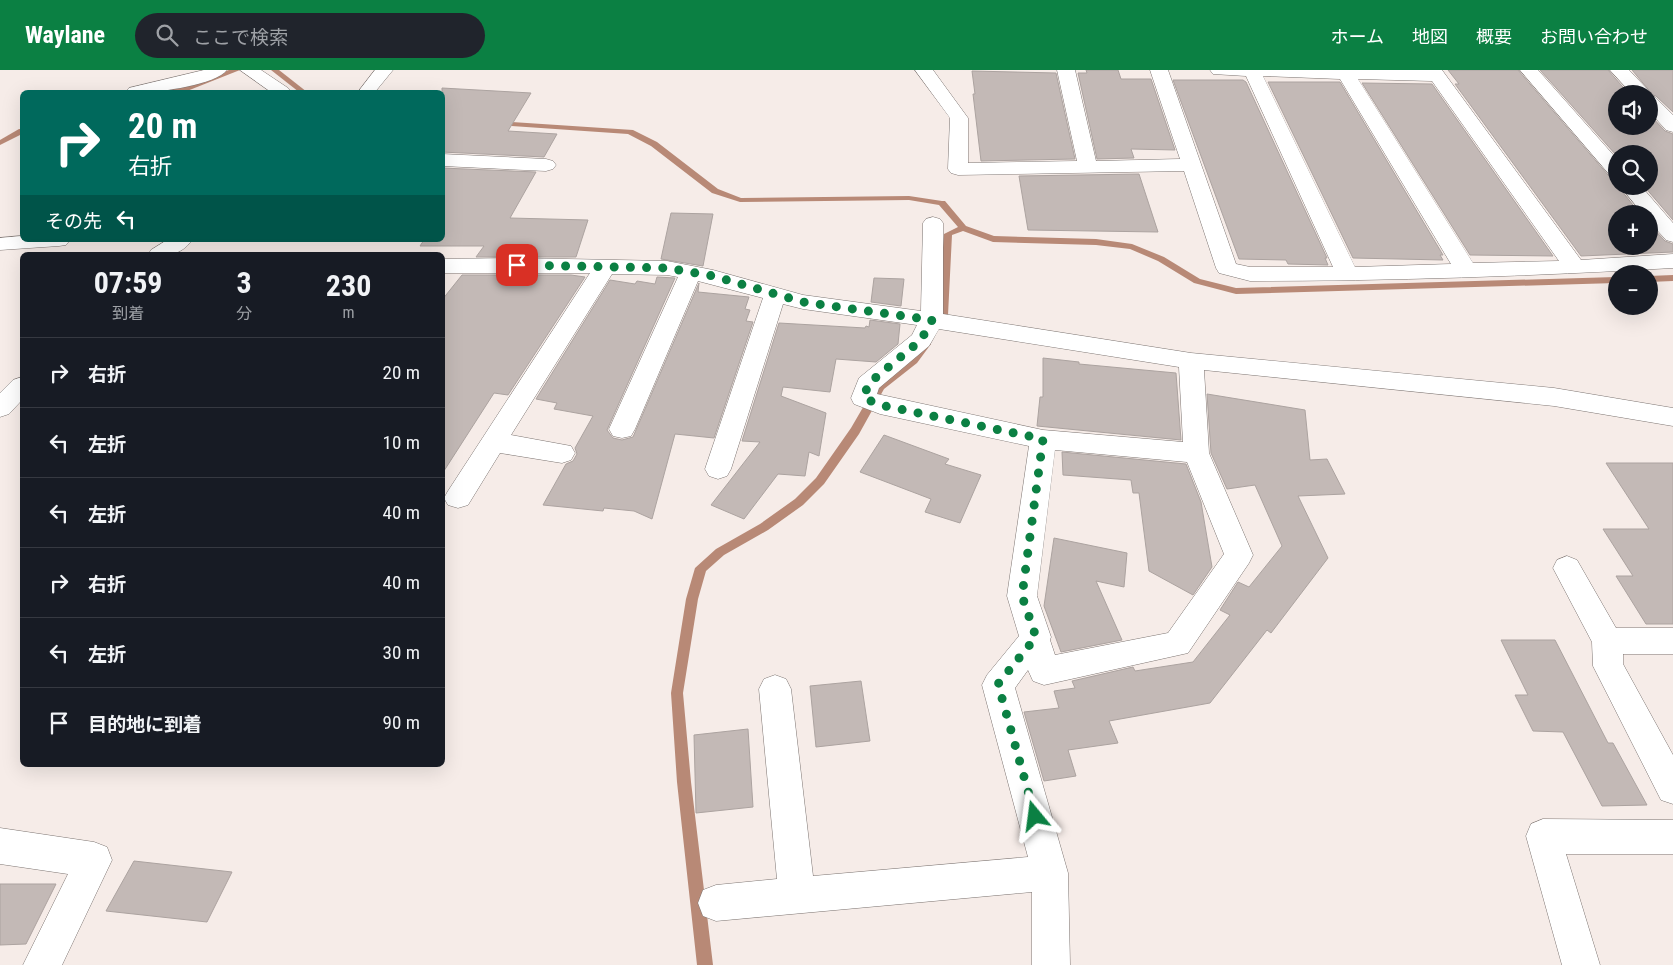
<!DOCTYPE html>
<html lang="ja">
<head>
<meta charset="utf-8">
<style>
  body { margin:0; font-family:"Roboto Condensed","Noto Sans JP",sans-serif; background:#20242c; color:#f1f3f6; height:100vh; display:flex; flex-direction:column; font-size:19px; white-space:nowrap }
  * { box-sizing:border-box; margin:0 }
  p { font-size:16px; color:#9ea1a6 }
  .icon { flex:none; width:28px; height:28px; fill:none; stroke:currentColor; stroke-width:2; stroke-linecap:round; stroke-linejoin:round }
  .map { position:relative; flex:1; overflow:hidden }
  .panel { position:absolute; left:20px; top:182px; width:425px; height:515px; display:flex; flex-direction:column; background:#171b24; border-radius:8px; box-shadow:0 5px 20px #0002 }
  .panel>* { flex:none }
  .hud { position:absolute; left:20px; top:20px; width:425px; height:152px; border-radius:8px; box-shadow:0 5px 20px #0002; background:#00695c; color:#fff; overflow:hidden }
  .fabs { position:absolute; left:1608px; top:15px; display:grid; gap:10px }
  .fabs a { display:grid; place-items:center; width:50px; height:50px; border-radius:50%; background:#171b24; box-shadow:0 5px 20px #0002; font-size:25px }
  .pin { position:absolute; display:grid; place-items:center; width:42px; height:42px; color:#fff; margin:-21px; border-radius:10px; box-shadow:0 2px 8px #0006 }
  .me { position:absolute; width:55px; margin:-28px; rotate:344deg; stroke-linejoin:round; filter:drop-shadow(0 0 4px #0008) }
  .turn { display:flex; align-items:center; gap:18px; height:105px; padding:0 25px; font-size:22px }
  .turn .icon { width:65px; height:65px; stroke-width:2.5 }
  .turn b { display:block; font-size:35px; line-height:42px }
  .then { display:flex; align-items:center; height:48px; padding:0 25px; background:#0003; gap:10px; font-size:19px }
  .eta { display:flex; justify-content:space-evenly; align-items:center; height:85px; text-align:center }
  .eta b { font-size:30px; font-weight:700; line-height:35px }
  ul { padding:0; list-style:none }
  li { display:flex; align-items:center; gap:15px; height:70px; padding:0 25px; border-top:1px solid #363941 }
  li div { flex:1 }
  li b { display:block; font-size:19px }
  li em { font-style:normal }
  header { display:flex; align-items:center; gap:30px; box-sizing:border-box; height:70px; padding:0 25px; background:#0b8043; color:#fff }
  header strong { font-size:24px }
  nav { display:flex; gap:28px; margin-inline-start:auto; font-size:18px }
  .search { width:350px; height:45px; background:#20242c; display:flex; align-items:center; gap:12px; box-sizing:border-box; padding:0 18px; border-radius:28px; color:#9ea1a6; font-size:19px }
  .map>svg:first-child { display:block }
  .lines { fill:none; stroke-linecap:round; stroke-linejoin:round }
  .stream { fill:#b88976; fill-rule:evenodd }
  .building { fill:#c3b9b6; stroke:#aca3a0 }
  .minor-casing { stroke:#7d7572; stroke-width:1 }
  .secondary-casing { stroke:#7d7572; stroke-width:1 }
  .minor { fill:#fff; fill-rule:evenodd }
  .secondary { fill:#fff; fill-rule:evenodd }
  .route { stroke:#0b8043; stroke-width:9; stroke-dasharray:0 16.2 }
</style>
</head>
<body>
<header>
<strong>Waylane</strong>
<div class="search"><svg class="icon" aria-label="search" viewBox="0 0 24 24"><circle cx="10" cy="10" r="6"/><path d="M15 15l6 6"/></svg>ここで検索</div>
<nav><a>ホーム</a><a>地図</a><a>概要</a><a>お問い合わせ</a></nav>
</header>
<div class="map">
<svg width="1673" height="895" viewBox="0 0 1673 895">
  <rect width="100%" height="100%" fill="#f6ece8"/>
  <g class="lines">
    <g class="stream">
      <path d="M229 0H240L187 21 164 22Z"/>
      <path d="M271 0H279L307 22H299Z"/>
      <path d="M496 51 633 60 657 72 718 119 741 128 909 126 942 131H945L966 156 994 166 1096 169 1132 174 1164 187 1200 209 1236 218 1616 207V213L1236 224 1194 213 1158 191 1130 179 1096 175 993 172 963 161 952 165 948 245 942 254 939 255 934 252 938 245 944 164 958 157 939 135 909 130 740 132 712 123 651 76 628 64 499 55 495 53Z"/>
      <path d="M19 59H22V64L0 75V70Z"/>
      <path d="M1673 205V211L1649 212V206Z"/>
      <path d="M926 271 931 274 917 293 884 319 859 364 824 414 803 435 768 460 724 485 706 501 698 529 683 623 691 712 713 895H697L677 712 671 623 686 529 695 498 716 479 760 454 795 429 816 408 851 358 876 315 911 289 923 272Z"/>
    </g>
  </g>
  <g class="building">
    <path d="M1086 0H1118L1121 9H1151L1175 80 1131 79 1134 88 1097 89 1078 3H1087Z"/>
    <path d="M1448 0H1518L1608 105 1616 108V116H1618L1640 144H1616V176H1649V154L1665 171 1673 174V182L1581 186 1455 14H1459Z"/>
    <path d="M1540 0H1608L1629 24H1616V56H1649V44L1665 61 1673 64V150L1644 116H1649V84H1616V85Z"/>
    <path d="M1632 0H1673V42L1656 26 1653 25Z"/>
    <path d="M972 1 1056 3 1075 89 981 91 973 24H975Z"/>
    <path d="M1173 10H1243L1246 12 1327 188H1325L1328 195 1288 194 1286 190 1239 189Z"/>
    <path d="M1268 12H1340L1443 185H1440L1443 190 1353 188Z"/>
    <path d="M1362 13 1432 14 1553 186 1470 185Z"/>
    <path d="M442 18 531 23 508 61 557 64 544 87 442 82Z"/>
    <path d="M442 98 536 102 510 148 588 150 576 187H476L484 176H420L424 170H442Z"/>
    <path d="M1139 104 1158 162 1028 160 1019 106Z"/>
    <path d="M671 143 713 144 703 196 661 189Z"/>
    <path d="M462 205H571L585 207 508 325 494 323 442 404V230Z"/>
    <path d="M657 207 675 208 607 360 613 368 622 370 633 367 699 213 698 222 749 227 745 239 750 240 746 251 753 252 714 368 675 364 652 449 634 441 604 438 603 441 543 435 566 394 573 391 577 384 575 378 593 346 554 339 557 333 536 329 610 210 635 214 637 211 655 214Z"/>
    <path d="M874 208 904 209 901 236 871 232Z"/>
    <path d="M870 250 900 254 898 274 876 292 836 289 830 322 783 317 781 326 826 343 819 386 809 382 805 406 778 404 744 449 711 435 760 372 742 371 779 253 865 258 866 256 869 257Z"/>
    <path d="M1043 288 1079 292V294L1176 303 1181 370 1037 356 1040 327H1043Z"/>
    <path d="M1207 324 1305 340 1310 390 1327 389 1345 424 1298 426 1328 488 1271 563 1267 560 1210 633 1109 651 1118 673 1068 680 1076 706 1044 711 1024 642 1059 638 1054 621 1075 618 1072 611 1133 597 1135 601 1193 592 1230 545 1220 540 1238 512 1249 517 1282 476 1255 415 1227 419 1211 383Z"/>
    <path d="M884 365 949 389 945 394 981 405 960 453 925 442 931 429 860 402Z"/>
    <path d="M1062 382 1186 394 1201 432 1212 497 1193 525 1149 501 1139 423H1133L1131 410 1063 405Z"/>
    <path d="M1606 393H1673V554H1646L1616 506H1633L1603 459H1649Z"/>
    <path d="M1054 468 1127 483 1124 517 1096 511 1122 570 1061 582 1044 536Z"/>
    <path d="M1501 570H1555L1608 673H1613L1647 735 1602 736 1563 662 1533 661 1515 625H1528Z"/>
    <path d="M861 611 870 671 816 677 810 616Z"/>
    <path d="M748 659 753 737 696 743 694 665Z"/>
    <path d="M134 791 232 802 207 852 106 841Z"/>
    <path d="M0 814H56L26 874 0 875Z"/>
  </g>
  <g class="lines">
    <g class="minor-casing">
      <g id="minor">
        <path d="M204 0H227C215 16 145 25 126 22L129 18Z"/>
        <path d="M240 0H261L288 18 291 22H271Z"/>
        <path d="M915 0H933L968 48V93L1077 91 1057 0H1075L1096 91 1180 89 1150 0H1168L1236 194 1250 197H1333L1246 6 1213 4 1210 0H1442L1581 190 1673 184V198C1532 206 1391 211 1250 211L1219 203 1216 198 1184 101 958 105 951 103 948 99 950 48ZM1263 6 1340 9 1451 194 1355 197ZM1358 9 1432 11 1559 191 1473 193Z"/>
        <path d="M1520 0H1538L1616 88V106L1609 104Z"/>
        <path d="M1610 0H1629L1648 20 1651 24 1650 26 1655 27 1673 45V62L1666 60 1649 41V24H1632Z"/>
        <path d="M442 84 546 89 553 91 556 95 553 99 546 101 442 96Z"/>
        <path d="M1620 116H1641L1673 153V172L1666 170 1649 151V144H1643Z"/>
        <path d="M933 147 940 149 943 153V244L1191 283 1554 318 1673 338V356L1554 336 1204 300 1209 383 1253 485 1249 493 1188 583 1044 615 1033 611 1028 600 1015 618 1068 803 1070 895H1032V822L716 851 703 846 698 833 703 820 716 815 777 809 759 619 764 609 775 605 786 609 791 619 813 806 1028 787 982 615 987 605 1019 566 1007 526 1029 376 880 344 854 334 851 328 859 308 912 265 917 255 803 239 783 234 731 399 727 406 718 409 709 406 705 399 763 228 698 211 635 359 631 366 622 368 613 366 609 359 678 207 667 205 612 204 511 365 571 376 575 383 571 390 562 393 500 383 468 435 458 438 448 435 444 428 448 421 590 203H442V189L517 188 667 191 713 200 803 225 921 241 923 153 926 149ZM939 259 1179 297 1183 372 1043 360 877 324 879 318 929 276ZM1055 380 1187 392 1224 484 1168 563 1055 585 1050 570 1051 567 1037 526Z"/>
        <path d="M22 166V170H70L66 175 59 176 0 180V168Z"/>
        <path d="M1567 486 1577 490 1616 558H1673V584H1623V594L1673 685V734L1661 730 1593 596 1592 572 1553 498 1557 490Z"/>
        <path d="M1543 749 1673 750V784H1566L1600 895H1562L1526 766 1531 754Z"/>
        <path d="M0 758 94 772 107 777 112 790 62 895H23L68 804 0 794Z"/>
      </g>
    </g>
    <g class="secondary-casing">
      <g id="secondary">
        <path d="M375 0H393L375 22H358Z"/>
        <path d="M167 170H192C180 187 166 185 148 185L151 180Z"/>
        <path d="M22 307V330L9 344 0 347V323L13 310Z"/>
      </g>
    </g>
    <use href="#minor" class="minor"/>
    <use href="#secondary" class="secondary"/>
  </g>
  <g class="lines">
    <path class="route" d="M517 195 667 198 713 206 803 232 932 250 921 270 868 314 864 328 880 335 1043 369 1022 526 1036 567 998 614 1035 746"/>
  </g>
</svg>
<div class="fabs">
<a><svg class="icon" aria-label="sound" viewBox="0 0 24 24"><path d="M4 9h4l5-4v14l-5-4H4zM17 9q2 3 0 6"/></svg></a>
<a><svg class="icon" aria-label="search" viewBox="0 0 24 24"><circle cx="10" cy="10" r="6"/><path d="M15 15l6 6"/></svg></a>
<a>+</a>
<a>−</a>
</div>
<div class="pin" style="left:517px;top:195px;background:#d93025"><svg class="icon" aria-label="arrive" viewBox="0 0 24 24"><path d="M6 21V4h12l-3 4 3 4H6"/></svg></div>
<svg class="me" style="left:1035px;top:746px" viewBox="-20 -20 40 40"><path d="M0-17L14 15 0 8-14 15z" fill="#0b8043" stroke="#fff" stroke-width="4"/></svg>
<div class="hud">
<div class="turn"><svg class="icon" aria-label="right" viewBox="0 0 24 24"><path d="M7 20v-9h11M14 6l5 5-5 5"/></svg><div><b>20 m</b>右折</div></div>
<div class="then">その先<svg class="icon" aria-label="left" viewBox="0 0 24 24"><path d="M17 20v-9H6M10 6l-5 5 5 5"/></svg></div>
</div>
<section class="panel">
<div class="eta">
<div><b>07:59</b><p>到着</p></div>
<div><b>3</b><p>分</p></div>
<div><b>230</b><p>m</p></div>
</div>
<ul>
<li><svg class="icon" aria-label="right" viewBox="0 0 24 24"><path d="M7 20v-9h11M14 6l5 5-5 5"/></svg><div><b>右折</b></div><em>20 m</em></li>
<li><svg class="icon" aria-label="left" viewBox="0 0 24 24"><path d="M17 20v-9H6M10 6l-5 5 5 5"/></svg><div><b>左折</b></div><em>10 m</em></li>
<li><svg class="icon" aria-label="left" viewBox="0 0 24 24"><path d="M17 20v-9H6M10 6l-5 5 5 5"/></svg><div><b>左折</b></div><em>40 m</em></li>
<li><svg class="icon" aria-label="right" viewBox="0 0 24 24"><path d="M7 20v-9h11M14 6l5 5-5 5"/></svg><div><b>右折</b></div><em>40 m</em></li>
<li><svg class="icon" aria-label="left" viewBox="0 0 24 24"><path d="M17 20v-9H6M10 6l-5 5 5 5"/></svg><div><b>左折</b></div><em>30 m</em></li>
<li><svg class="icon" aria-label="arrive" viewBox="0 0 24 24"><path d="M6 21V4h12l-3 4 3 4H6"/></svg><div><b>目的地に到着</b></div><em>90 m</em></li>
</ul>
</section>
</div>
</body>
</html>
